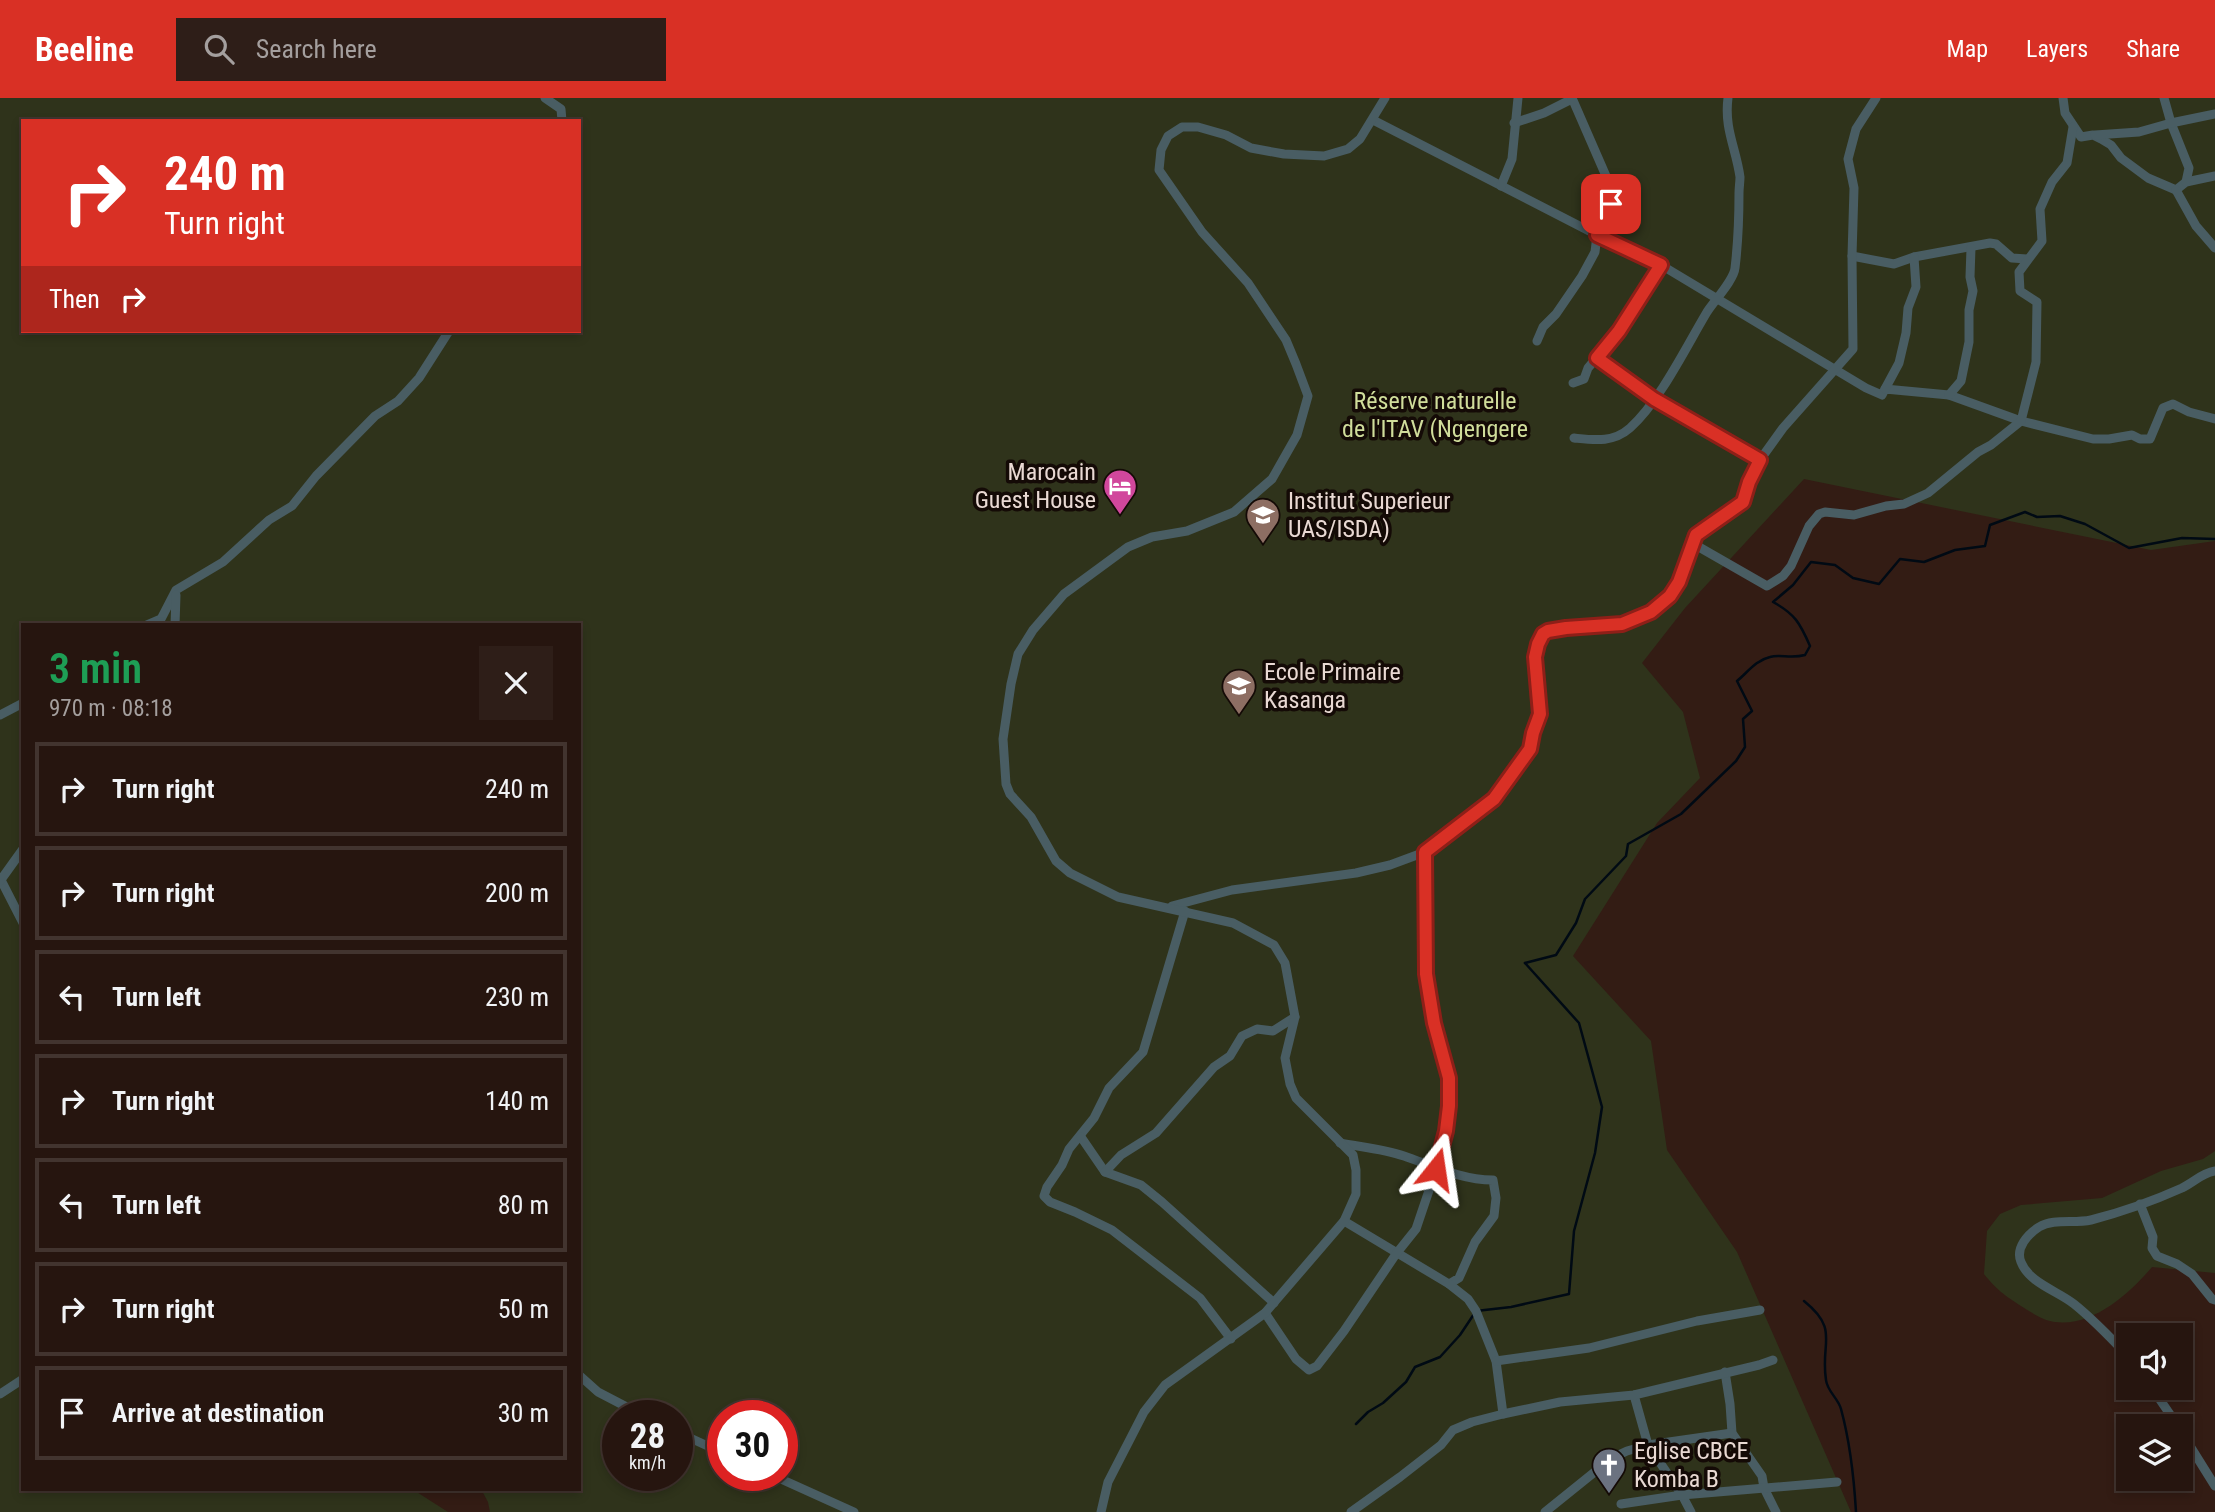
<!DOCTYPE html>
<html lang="en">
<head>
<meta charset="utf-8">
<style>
  body { margin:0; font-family:"Roboto Condensed",sans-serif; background:#2e1e18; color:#f1f3f6; height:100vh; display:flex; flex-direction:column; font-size:26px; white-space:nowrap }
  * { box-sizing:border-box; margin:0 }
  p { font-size:23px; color:#a49f9e }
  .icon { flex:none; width:38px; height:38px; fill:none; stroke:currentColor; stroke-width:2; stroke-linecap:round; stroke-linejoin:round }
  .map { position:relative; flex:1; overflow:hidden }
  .panel { position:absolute; left:21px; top:525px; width:560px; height:868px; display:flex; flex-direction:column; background:#26150f; border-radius:0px; box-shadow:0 4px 10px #0003,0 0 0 2px #42342f }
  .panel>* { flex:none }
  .banner { position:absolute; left:21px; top:21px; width:560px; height:214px; border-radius:0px; box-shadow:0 4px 10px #0003,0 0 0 2px #42342f; background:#d93025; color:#fff; overflow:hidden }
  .controls { position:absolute; left:2116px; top:1225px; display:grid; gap:14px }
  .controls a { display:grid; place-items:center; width:77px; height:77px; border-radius:0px; background:#26150f; box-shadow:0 4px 10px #0003,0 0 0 2px #42342f; font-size:35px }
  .speed { position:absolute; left:602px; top:1302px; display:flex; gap:14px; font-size:35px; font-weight:700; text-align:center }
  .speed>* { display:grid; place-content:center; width:91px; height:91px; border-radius:50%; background:#26150f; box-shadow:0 4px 10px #0003,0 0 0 2px #42342f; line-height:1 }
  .speed small { font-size:18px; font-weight:400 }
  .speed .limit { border:10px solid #d22; background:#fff; color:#111 }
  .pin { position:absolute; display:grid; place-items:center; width:60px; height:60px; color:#fff; margin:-30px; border-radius:14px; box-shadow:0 4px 10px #0006 }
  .me { position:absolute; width:77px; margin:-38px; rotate:15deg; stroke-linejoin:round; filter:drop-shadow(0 0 5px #0008) }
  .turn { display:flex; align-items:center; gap:24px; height:147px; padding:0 28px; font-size:32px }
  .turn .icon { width:91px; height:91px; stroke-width:2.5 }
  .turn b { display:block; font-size:49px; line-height:60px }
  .then { display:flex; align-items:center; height:66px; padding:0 28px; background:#0003; gap:14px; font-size:26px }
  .round { display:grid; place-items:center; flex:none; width:74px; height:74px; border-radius:0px; background:#2e1e18 }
  .overview { display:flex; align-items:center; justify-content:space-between; height:119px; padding:0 28px }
  h1 { font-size:42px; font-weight:600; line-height:52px; color:#1e9e55 }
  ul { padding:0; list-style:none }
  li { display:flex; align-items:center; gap:21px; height:94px; margin:0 14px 10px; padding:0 14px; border:4px solid #42342f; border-radius:0px }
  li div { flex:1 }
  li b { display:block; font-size:26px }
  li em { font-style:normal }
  header { display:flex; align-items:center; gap:42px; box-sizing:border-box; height:98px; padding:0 35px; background:#d93025; color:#fff }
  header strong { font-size:33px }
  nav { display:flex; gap:38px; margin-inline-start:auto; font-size:24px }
  .search { width:490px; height:63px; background:#2e1e18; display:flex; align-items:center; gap:18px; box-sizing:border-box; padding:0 24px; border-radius:0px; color:#a49f9e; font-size:26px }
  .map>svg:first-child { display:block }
  .green { fill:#2f331b; fill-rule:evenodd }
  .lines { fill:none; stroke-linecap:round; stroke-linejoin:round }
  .stream { stroke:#000a14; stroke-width:2.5 }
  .minor { stroke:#495d63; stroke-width:9 }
  .route-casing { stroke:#8d1f18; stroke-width:18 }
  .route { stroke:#d93025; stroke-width:12 }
  .labels { text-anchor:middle; stroke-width:7; stroke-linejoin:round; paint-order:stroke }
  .park-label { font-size:24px; fill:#d0dd9b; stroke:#140a06 }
  .poi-label { font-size:24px; fill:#e9d9d3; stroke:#140a06; text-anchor:start }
</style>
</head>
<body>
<header>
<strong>Beeline</strong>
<div class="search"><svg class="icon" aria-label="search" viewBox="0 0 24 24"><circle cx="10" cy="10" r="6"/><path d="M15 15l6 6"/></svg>Search here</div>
<nav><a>Map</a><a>Layers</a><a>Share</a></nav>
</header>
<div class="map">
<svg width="2215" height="1414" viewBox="0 0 2215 1414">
  <rect width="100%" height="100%" fill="#331c14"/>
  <g class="green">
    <path d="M0 0H2215V443L2151 452 1804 381 1685 510 1642 565 1683 614 1700 680 1657 725 1573 858 1651 943 1667 1052 1737 1154 1851 1414H490L488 1404 481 1391H579V527H23V1391H412L448 1414H0ZM23 23H579V233H23ZM618 1318H677V1377H618ZM723 1318H782V1377H723Z"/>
    <path d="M2215 1053V1175L2152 1169C2130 1195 2093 1229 2055 1224 2043 1223 2031 1214 2021 1208 2004 1197 1997 1192 1984 1176L1987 1133 2000 1116 2021 1107 2102 1100 2161 1073 2203 1061Z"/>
  </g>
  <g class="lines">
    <g class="stream">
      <path d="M1525 865 1556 857 1576 825 1585 801 1626 758 1628 746 1681 716 1736 663 1745 649 1743 621 1752 613 1737 583C1747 575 1756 562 1770 559 1780 556 1791 561 1805 557L1810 548C1800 525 1795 516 1773 504L1793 487 1811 464 1835 467 1853 480 1879 486 1900 461 1924 464 1955 452 1985 448 1990 427 2025 414 2037 419 2060 418 2085 426 2129 450 2182 440 2215 441"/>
      <path d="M1804 1203C1840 1232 1820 1244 1826 1282 1827 1293 1838 1300 1841 1311 1850 1344 1854 1380 1856 1414"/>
      <path d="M1356 1326 1368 1314 1383 1305 1406 1284 1415 1269 1440 1259 1460 1237 1476 1213 1511 1209 1569 1196 1574 1133 1595 1055 1602 1009 1579 925 1525 865"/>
    </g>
    <g class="minor">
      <path d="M545 0 561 11 562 23"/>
      <path d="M2063 0 2065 15 2081 39 2093 37 2101 41 2111 47 2121 60 2148 80 2176 92 2186 84 2215 78"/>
      <path d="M2164 0 2171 25 2189 70 2186 84"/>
      <path d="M1373 22 1597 137 1661 167 1866 290 1882 297 1885 291 1949 297 2021 323 2093 341H2109L2132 337 2140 341H2150L2163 310 2173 306 2189 314 2215 321"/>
      <path d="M1514 25 1544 15 1572 1"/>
      <path d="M2095 37 2139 34 2171 25 2215 16"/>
      <path d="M1501 88 1512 61 1518 0"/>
      <path d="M2176 92 2196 128 2215 150"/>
      <path d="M1852 158 1894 166 1914 159 1990 145 1996 146 2012 160 2027 161"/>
      <path d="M1537 243 1543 229 1556 216 1582 178 1595 154 1597 137 1610 121 1611 95 1606 78 1572 0"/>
      <path d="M1597 260 1654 301 1760 362"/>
      <path d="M1573 285 1584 281 1588 270 1619 233 1661 167"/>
      <path d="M1885 291 1899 265 1906 235 1908 210 1916 189 1914 159"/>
      <path d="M1949 297 1961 283 1969 244V212L1973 193 1970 179 1971 150"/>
      <path d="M1574 340C1594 342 1613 345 1630 330 1660 303 1686 249 1707 214 1714 203 1734 182 1735 170 1738 145 1739 120 1739 95 1739 90 1740 84 1740 79 1736 50 1724 31 1728 0"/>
      <path d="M1692 445 1767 488 1783 478 1791 468 1809 428 1819 416 1825 414 1854 417 1886 408 1904 406 1928 395 1978 354 1991 347 2021 323 2036 264 2037 204 2020 193 2019 174 2042 143 2040 111 2052 84 2067 65 2073 29"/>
      <path d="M147 527 161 521 176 492 223 464 269 422 292 408 316 378 375 318 398 303 419 280 449 233"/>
      <path d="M175 527 176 497"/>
      <path d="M0 617 23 605"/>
      <path d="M0 780 23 825"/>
      <path d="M0 783 23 751"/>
      <path d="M1172 808 1232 792 1356 775 1390 767 1425 754 1494 701 1530 651 1533 635 1540 616 1535 559 1538 546 1543 536 1548 533 1566 530 1621 526 1652 514 1670 498 1679 484 1696 437 1743 404 1749 384 1760 362 1783 330 1853 251 1852 158 1854 90 1848 61 1856 31 1876 0"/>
      <path d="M1185 813 1143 954 1109 990 1094 1020 1069 1051 1062 1067 1047 1089 1044 1098 1050 1104 1075 1114 1112 1132 1200 1200 1231 1241"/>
      <path d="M1081 1039 1105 1074 1141 1087 1162 1104 1274 1205"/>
      <path d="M1340 1045C1361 1049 1384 1051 1404 1058 1433 1068 1462 1082 1493 1082L1496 1100 1494 1118 1475 1144 1459 1180 1449 1186"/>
      <path d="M1105 1074 1121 1057 1156 1035 1214 969 1230 958 1242 938 1257 931 1273 933 1295 919"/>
      <path d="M2140 1106 2153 1139 2152 1150 2157 1158 2177 1166 2192 1176 2212 1201 2215 1202"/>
      <path d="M1344 1123 1449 1186 1468 1201 1476 1213 1496 1263 1503 1316"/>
      <path d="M1265 1215 1296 1261 1309 1272 1317 1268 1344 1233 1396 1156 1416 1131 1443 1051 1449 1008V980L1434 925 1426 876 1425 754"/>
      <path d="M2128 1258C2111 1240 2094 1222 2074 1206 2058 1193 2029 1185 2021 1164 2015 1150 2028 1136 2039 1129 2054 1120 2074 1126 2091 1122 2122 1114 2153 1103 2182 1090 2194 1084 2202 1075 2215 1073"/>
      <path d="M1496 1263 1589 1250 1697 1223 1760 1212"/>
      <path d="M1725 1274 1730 1306 1732 1335 1762 1378 1764 1390 1776 1414"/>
      <path d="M579 1277 598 1294 644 1318"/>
      <path d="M2152 1290 2178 1328"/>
      <path d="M0 1296 23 1281"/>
      <path d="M1634 1297 1648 1347 1682 1397 1691 1414"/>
      <path d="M2180 1332 2215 1388"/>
      <path d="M677 1334 723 1355"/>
      <path d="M772 1377 854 1414"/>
      <path d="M1621 1406 1682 1397 1837 1384"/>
      <path d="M1101 1414 1108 1384 1144 1314 1165 1287 1265 1215 1344 1123 1356 1096V1072L1353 1057 1296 1000 1290 986 1285 960 1295 919 1285 865 1274 847 1233 825 1118 799 1070 775 1056 763 1031 719 1010 696 1006 686 1003 641 1011 586 1018 556 1033 532 1064 496 1128 449 1152 439 1187 433 1234 414 1272 381 1297 337 1308 298 1296 266 1286 242 1248 185 1202 134 1159 72 1161 52 1168 38 1182 29H1198L1226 37 1251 50 1284 56 1324 58 1348 51 1360 41 1385 0"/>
      <path d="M1351 1414 1400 1379 1441 1347 1453 1332 1472 1324 1503 1316 1560 1304 1634 1297 1759 1267 1773 1262"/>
      <path d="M1545 1414 1612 1360 1627 1353 1648 1347 1732 1335"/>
    </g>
  </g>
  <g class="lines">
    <g class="route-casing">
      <path id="route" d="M1436 1071 1446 1033 1449 1008V980L1434 925 1426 876 1425 754 1494 701 1530 651 1533 635 1540 616 1535 559 1538 546 1543 536 1548 533 1566 530 1622 526 1651 514 1670 498 1679 484 1696 437 1743 404 1749 384 1760 362 1654 301 1597 260 1619 233 1661 167 1597 137 1610 121 1611 106"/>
    </g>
    <use href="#route" class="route"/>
  </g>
  <defs>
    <g id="hotel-pin" transform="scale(1.75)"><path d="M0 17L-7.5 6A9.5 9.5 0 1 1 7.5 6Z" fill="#d1479c" stroke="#140a06"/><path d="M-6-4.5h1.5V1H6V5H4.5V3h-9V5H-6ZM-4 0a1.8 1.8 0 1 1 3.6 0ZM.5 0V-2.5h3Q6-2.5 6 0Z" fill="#fff"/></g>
    <g id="university-pin" transform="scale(1.75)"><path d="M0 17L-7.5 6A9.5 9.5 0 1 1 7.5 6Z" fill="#8d6e63" stroke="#140a06"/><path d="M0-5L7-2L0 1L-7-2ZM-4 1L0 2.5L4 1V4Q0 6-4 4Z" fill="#fff"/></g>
    <g id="school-pin" transform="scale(1.75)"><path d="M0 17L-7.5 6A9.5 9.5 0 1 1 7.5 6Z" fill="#8d6e63" stroke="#140a06"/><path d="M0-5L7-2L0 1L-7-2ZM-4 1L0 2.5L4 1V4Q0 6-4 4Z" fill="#fff"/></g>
    <g id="church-pin" transform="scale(1.75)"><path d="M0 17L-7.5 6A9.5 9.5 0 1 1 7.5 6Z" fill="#6b7280" stroke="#140a06"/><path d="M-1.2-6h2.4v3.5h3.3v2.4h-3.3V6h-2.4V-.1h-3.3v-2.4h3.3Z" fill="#fff"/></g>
  </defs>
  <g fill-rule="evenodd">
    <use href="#hotel-pin" x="1120" y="388"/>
    <use href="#university-pin" x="1263" y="417"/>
    <use href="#school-pin" x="1239" y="588"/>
    <use href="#church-pin" x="1609" y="1367"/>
  </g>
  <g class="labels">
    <g class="park-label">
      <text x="1435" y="311">Réserve naturelle<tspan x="1435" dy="28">de l'ITAV (Ngengere</tspan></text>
    </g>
    <g class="poi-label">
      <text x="1096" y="382" text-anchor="end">Marocain<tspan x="1096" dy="28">Guest House</tspan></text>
      <text x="1288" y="411">Institut Superieur<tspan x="1288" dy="28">UAS/ISDA)</tspan></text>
      <text x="1264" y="582">Ecole Primaire<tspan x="1264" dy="28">Kasanga</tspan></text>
      <text x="1634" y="1361">Eglise CBCE<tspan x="1634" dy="28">Komba B</tspan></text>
    </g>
  </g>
</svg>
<div class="controls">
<a><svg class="icon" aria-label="sound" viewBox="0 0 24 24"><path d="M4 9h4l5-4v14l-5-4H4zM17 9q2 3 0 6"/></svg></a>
<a><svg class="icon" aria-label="layers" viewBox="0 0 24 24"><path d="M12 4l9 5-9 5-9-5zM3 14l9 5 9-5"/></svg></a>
</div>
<div class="speed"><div>28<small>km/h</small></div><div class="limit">30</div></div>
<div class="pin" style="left:1611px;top:106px;background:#d93025"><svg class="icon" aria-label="arrive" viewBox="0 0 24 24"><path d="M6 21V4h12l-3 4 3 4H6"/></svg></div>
<svg class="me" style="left:1436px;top:1071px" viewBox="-20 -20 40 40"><path d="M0-17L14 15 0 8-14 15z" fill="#d93025" stroke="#fff" stroke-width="4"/></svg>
<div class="banner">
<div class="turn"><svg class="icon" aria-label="right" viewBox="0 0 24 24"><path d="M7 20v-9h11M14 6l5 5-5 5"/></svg><div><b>240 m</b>Turn right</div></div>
<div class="then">Then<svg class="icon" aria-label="right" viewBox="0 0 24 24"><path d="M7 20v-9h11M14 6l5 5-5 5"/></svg></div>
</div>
<section class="panel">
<div class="overview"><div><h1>3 min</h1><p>970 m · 08:18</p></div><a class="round"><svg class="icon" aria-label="close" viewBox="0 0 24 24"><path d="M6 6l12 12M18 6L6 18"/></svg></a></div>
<ul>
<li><svg class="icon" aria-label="right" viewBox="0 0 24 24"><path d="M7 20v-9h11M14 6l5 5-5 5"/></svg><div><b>Turn right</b></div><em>240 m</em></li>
<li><svg class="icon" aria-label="right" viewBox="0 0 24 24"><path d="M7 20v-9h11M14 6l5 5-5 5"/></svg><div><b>Turn right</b></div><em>200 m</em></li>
<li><svg class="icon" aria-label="left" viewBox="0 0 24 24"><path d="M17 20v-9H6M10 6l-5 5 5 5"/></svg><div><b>Turn left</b></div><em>230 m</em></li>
<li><svg class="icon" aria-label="right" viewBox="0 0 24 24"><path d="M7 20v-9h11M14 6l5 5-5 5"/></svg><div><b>Turn right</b></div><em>140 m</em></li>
<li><svg class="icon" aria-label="left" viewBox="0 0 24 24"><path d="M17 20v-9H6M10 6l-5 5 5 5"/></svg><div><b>Turn left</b></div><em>80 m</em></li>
<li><svg class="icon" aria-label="right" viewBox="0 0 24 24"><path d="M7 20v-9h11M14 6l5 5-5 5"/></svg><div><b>Turn right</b></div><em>50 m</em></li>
<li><svg class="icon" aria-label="arrive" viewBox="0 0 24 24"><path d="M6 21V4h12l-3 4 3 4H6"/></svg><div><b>Arrive at destination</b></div><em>30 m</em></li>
</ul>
</section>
</div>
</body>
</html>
